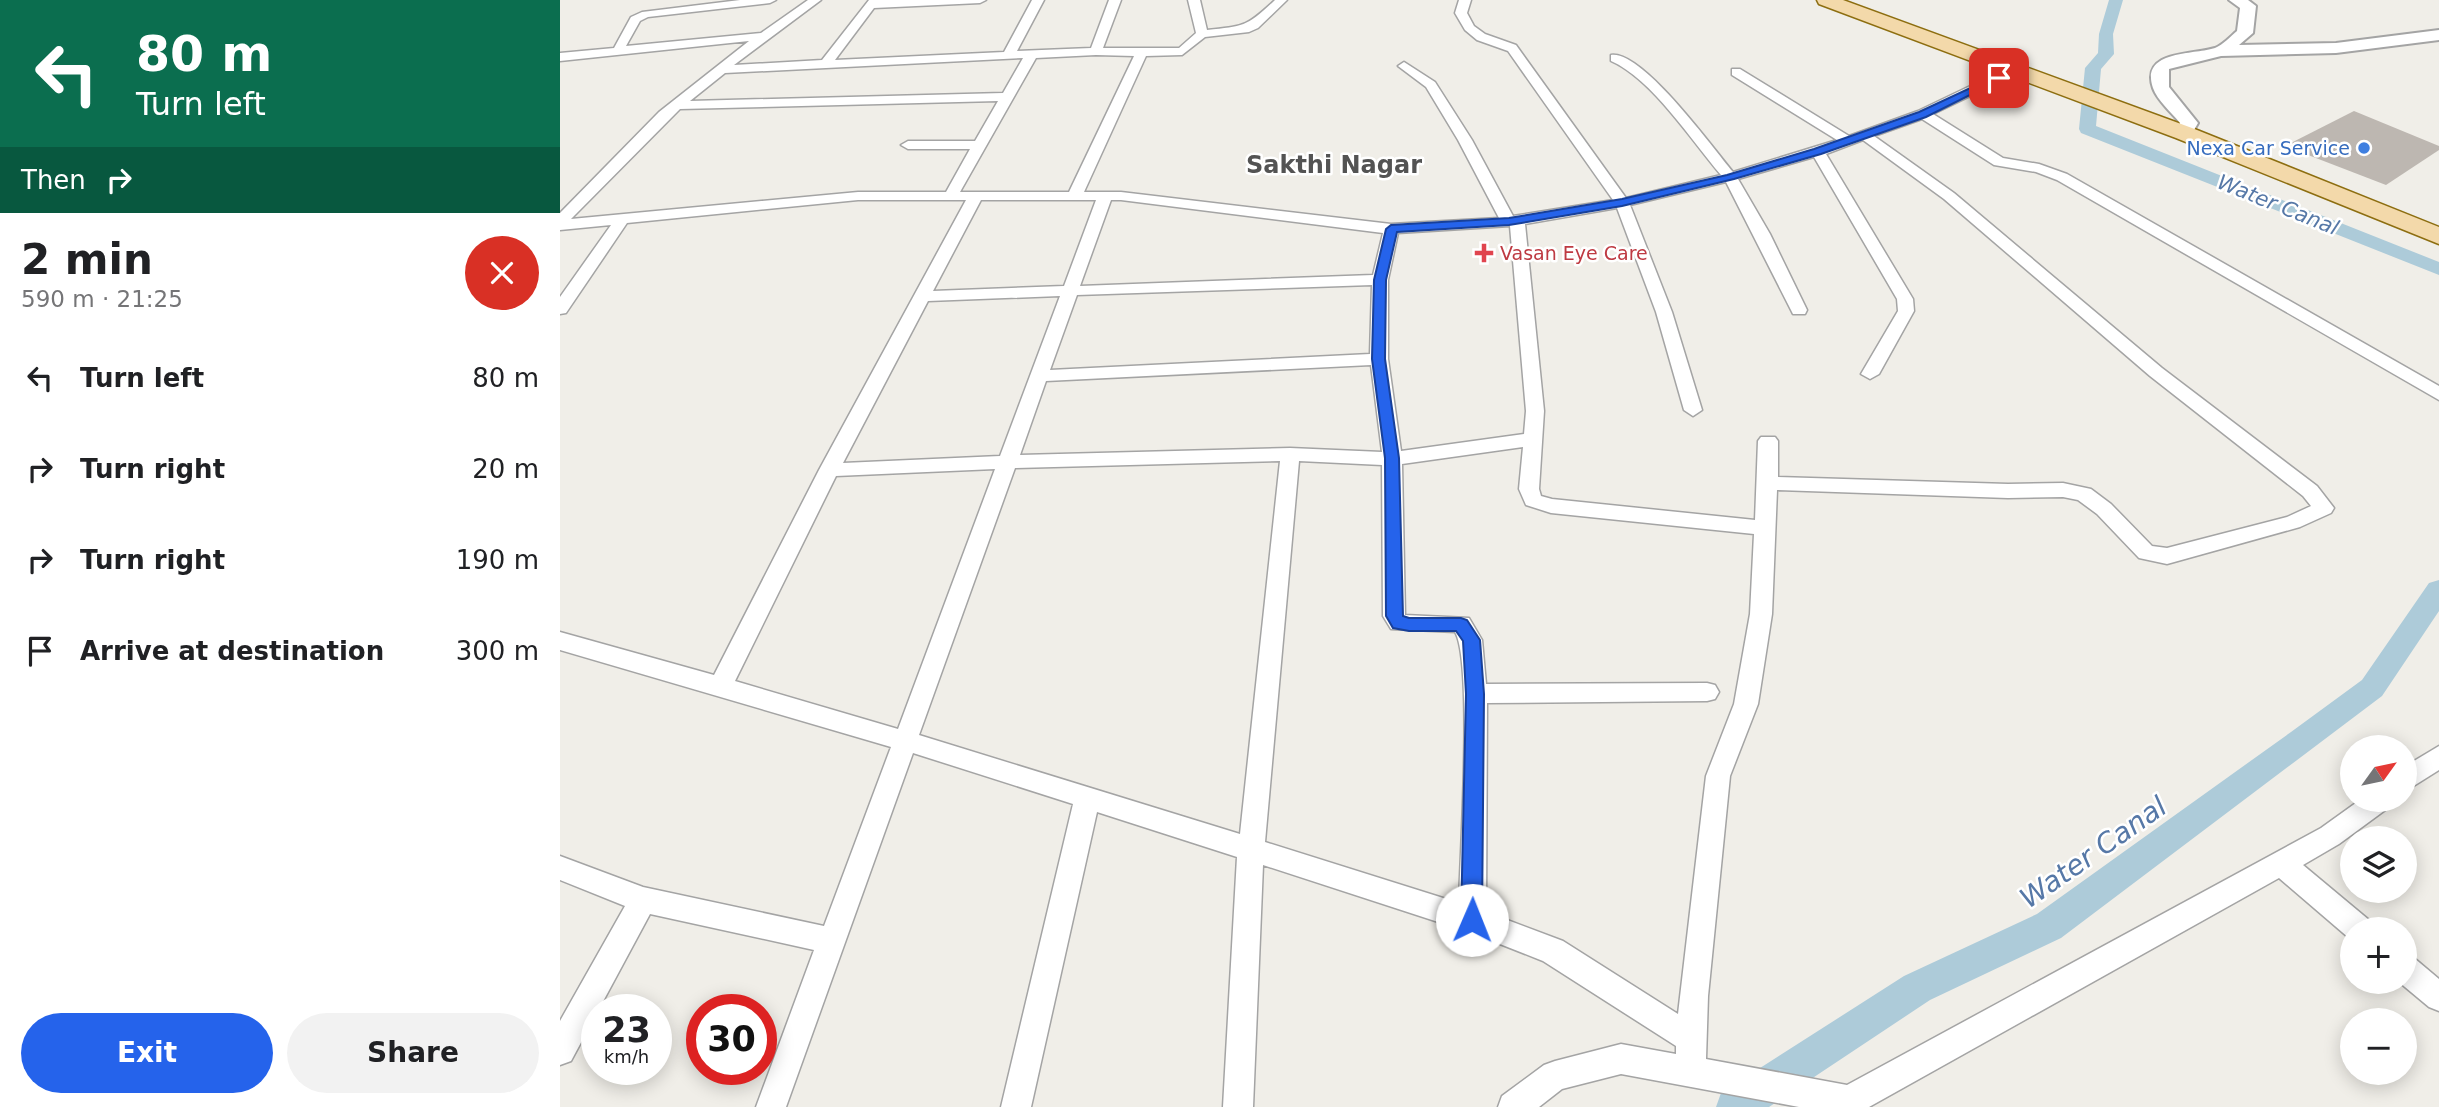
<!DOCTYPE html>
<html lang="en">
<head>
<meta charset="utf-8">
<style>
  body { margin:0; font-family:"DejaVu Sans",sans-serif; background:#f2f2f2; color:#202124; height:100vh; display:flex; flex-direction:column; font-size:26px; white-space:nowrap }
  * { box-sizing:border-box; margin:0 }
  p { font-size:23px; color:#757577 }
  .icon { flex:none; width:38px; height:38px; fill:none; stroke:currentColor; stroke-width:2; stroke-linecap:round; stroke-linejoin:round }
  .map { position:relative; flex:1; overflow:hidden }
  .panel { display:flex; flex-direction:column; background:#fff; width:560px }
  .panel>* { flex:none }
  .guide { background:#0b6e4f; color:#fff; overflow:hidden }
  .needle { width:46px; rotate:57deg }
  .fabs { position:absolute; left:1780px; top:735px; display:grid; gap:14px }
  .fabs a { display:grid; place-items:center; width:77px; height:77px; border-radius:50%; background:#fff; box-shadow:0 4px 18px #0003; font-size:35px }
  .speed { position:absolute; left:21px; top:994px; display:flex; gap:14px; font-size:35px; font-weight:700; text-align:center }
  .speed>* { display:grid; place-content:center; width:91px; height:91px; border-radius:50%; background:#fff; box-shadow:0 4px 18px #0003; line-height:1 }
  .speed small { font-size:18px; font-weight:400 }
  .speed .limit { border:10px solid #d22; background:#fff; color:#111 }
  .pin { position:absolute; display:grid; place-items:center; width:60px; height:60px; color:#fff; margin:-30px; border-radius:14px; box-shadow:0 4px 10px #0006 }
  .me { position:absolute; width:77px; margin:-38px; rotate:1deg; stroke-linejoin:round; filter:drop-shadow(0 0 5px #0008) }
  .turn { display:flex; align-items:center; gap:24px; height:147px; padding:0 21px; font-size:32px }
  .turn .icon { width:91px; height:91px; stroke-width:2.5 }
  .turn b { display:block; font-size:49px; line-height:60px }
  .then { display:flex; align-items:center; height:66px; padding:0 21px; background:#0003; gap:14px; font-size:26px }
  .round { display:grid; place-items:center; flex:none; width:74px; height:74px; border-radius:37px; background:#f2f2f2 }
  .summary { display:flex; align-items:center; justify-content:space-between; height:119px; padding:0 21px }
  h1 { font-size:42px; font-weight:700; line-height:52px }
  .button { display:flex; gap:14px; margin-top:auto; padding:14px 21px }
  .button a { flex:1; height:80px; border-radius:42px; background:#2563eb; color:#fff; font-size:28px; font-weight:700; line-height:80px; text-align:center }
  .button a+a { background:#f2f2f2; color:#202124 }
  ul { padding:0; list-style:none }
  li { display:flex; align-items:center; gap:21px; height:91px; padding:0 21px }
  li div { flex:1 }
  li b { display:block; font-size:26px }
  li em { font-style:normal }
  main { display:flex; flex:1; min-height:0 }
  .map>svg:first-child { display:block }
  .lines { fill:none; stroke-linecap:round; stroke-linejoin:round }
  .canal { fill:#adcbd9; fill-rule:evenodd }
  .building { fill:#bdb7b1 }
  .minor-casing { stroke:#a4a4a4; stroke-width:3 }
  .tertiary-casing { stroke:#a4a4a4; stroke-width:4 }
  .primary-casing { stroke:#8d6e10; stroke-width:3 }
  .minor { fill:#fff; fill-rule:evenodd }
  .tertiary { fill:#fff; fill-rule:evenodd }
  .primary { fill:#f3d9aa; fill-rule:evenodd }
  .route { fill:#2563eb; stroke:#184099; stroke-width:2 }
  .shop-dot { fill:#3f7fe0; stroke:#fff; stroke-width:2.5 }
  .health-dot { fill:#e0444e; stroke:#fff; stroke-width:2.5 }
  .labels { text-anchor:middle; stroke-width:5; stroke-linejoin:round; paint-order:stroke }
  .far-shop-label { font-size:19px; fill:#366cbe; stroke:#fff; text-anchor:end }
  .far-health-label { font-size:19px; fill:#be3a42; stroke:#fff; text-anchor:start }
  .far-water-label { font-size:21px; font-style:italic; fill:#5678a7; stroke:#fff }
  .far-district-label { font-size:24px; font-weight:bold; fill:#535353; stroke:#fff }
  .near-water-label { font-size:28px; font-style:italic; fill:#5678a7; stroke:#fff }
</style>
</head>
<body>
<main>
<section class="panel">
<div class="guide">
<div class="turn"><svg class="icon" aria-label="left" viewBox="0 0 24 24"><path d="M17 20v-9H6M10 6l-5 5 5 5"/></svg><div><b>80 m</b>Turn left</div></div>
<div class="then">Then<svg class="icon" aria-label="right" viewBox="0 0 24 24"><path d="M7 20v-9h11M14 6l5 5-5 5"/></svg></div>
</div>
<div class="summary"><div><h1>2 min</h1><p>590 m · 21:25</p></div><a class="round" style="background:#d93025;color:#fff"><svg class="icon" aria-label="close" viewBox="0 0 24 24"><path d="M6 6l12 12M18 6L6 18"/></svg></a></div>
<ul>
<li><svg class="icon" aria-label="left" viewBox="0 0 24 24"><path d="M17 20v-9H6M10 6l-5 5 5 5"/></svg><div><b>Turn left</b></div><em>80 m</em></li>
<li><svg class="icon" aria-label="right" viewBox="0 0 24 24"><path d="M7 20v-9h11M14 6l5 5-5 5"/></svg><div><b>Turn right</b></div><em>20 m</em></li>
<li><svg class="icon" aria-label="right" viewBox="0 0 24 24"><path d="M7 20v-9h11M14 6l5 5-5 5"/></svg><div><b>Turn right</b></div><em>190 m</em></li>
<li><svg class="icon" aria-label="arrive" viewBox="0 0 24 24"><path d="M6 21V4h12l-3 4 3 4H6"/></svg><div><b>Arrive at destination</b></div><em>300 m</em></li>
</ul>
<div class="button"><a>Exit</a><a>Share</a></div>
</section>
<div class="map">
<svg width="1879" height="1107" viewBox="0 0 1879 1107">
  <rect width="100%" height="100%" fill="#f0eee8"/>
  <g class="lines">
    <g class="canal">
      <path d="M1549 0H1563L1553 34 1554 54 1541 69 1536 126 1879 262V275L1521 133 1519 129 1525 68 1538 53 1539 34Z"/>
      <path d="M1879 580V611L1822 696 1501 938 1370 1000 1209 1107H1156L1161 1093 1344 976 1477 914 1731 732 1802 680 1869 583Z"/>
    </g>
  </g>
  <path class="building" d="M1794 111 1879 146V150L1826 185 1725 146Z"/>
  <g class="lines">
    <g class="minor-casing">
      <g id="minor">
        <path d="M180 0H216L210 3 88 17 80 21 66 46 201 33 248 0H261L174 65 262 60 309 0H426L420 3 314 8 275 60 444 52 472 0H484L457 51 531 48 549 0H561L543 48H619L636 33 628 0H640L647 30C685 26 686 27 715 0H727L698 28 689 32 645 37 622 55 586 56 524 192H561L831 224 939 218 898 140 866 87 838 66 844 62 875 82 912 140 953 216 1053 200 948 51 917 40 905 30 895 13 899 0H911L907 13 914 26 925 34 956 45 1066 198 1161 175C1131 140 1092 79 1051 61V55C1082 50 1152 147 1173 172L1277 140 1172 75V69H1180L1289 136 1358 111 1452 66H1460V72L1373 114 1443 158 1479 164 1507 174 1879 386V400L1497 180 1476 172 1434 165 1362 119 1314 136 1394 193 1602 368 1757 486 1774 508 1771 513 1740 527 1607 564 1579 558 1537 514 1518 500 1503 497 1448 498 1217 490 1212 614 1198 704 1170 776 1148 996 1146 1059 1287 1085 1761 828 1800 800H1832L1828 808 1779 844 1743 865 1809 920 1813 929H1792V939L1789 938 1719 878 1309 1107H1239L1061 1074 1002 1089 979 1107H938L942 1096 984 1065 995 1061 1061 1044 1116 1054V1046L983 961 912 933 703 865 693 1107H663L677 857 537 812 471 1107H441L513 804 353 753 226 1107H196L254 950 90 914 11 1061 0 1065V1021L65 906 0 880V856L83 887 264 926 331 747 0 650V632L154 675 259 470 406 200H298L67 223 6 313 0 314V297L51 225 0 230V213L99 112 189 41 0 61V53L54 48 71 17 82 12ZM536 55 574 56 509 192H400L476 58ZM463 58 443 93 130 101 165 73ZM438 101 415 141H348L341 145 348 149H410L386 192H298L11 219 120 109ZM1303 140 1384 199 1590 376 1743 496 1751 506 1727 517 1607 548 1592 546 1551 504 1531 489 1503 483 1448 484 1218 477V441L1215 437H1201L1198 441 1195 520 992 499 981 496 979 489 984 411 965 224 1057 208 1096 312 1124 410 1133 416 1142 410 1112 312 1070 205 1166 182 1231 310 1233 314H1245L1247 310 1210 234 1178 179 1254 157 1337 299 1338 311 1301 374 1310 379 1319 374 1354 311 1353 299 1266 154ZM421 200H536L504 286 373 291ZM551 200H561L823 233 813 275 520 286ZM950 226 966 411 964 434 841 451 828 359V280L838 233ZM812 285 810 354 490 370 517 295ZM500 296 440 456 283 463 368 301ZM811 365 822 452 730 448 460 455 486 381ZM963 447 959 489 966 505 991 513 1194 534 1190 614 1174 704 1146 776 1118 1014 1003 941 926 912 927 703 1147 701 1155 699 1159 692 1155 685 1147 683 926 684 922 640 909 618 845 615 842 464ZM720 461 680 834 359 735 455 468ZM739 461 822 465 823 616 831 629 895 632C913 662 900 856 899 903L705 842ZM435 469 338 729 175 681 276 476Z"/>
        <path d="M1879 746V770L1844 792V767Z"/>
        <path d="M1844 954 1854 958 1879 979V1011L1869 1007 1839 982H1844Z"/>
      </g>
    </g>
    <g class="tertiary-casing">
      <path id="tertiary" d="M1669 0H1688L1696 6 1693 33 1679 45 1776 43 1879 30V40L1776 53 1661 56 1609 69V87L1638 123 1630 137H1618L1615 133 1620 123C1612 113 1597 100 1593 88 1580 50 1633 55 1655 48 1663 45 1671 36 1677 31L1680 8Z"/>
    </g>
    <g class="primary-casing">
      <path id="primary" d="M1257 0H1283L1632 128 1879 227V244L1616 138 1259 4Z"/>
    </g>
    <use href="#minor" class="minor"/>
    <use href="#tertiary" class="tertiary"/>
    <use href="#primary" class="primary"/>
  </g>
  <path class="route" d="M1436 76 1444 78 1366 117 1261 154 1174 179 1062 206 949 225 837 232 826 280 825 359 839 458 843 616 849 618H901L907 620 920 640 924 694 922 920 919 927 912 930 904 927 901 920 906 694 903 641 896 631H849L833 628 826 616 825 458 812 359 814 280 826 229 831 225 949 218 1062 199 1167 175 1254 149 1359 112Z"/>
  <circle class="shop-dot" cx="1804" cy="148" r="7"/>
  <path class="health-dot" d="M920.5 242.5h7v7h7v7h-7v7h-7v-7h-7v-7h7z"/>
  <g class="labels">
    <g class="far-shop-label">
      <text x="1790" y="155">Nexa Car Service</text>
    </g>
    <g class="far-health-label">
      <text x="940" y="260">Vasan Eye Care</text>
    </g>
    <g class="far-water-label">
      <text transform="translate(1718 205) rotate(22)" y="7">Water Canal</text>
    </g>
    <g class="far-district-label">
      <text x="774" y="173">Sakthi Nagar</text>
    </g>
    <g class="near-water-label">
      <text transform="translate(1533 852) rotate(-35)" y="10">Water Canal</text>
    </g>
  </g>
</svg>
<div class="fabs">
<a><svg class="needle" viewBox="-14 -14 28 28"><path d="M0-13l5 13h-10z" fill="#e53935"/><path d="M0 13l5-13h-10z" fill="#757577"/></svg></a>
<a><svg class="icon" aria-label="layers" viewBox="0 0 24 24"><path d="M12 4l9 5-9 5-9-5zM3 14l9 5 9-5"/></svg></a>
<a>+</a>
<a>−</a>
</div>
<div class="speed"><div>23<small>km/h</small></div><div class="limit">30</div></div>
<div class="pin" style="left:1439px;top:78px;background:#d93025"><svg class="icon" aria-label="arrive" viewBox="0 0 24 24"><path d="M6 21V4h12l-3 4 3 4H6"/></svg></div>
<svg class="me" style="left:912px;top:920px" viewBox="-20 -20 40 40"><circle r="19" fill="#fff"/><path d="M0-13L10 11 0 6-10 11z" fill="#2563eb"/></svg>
</div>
</main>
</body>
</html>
